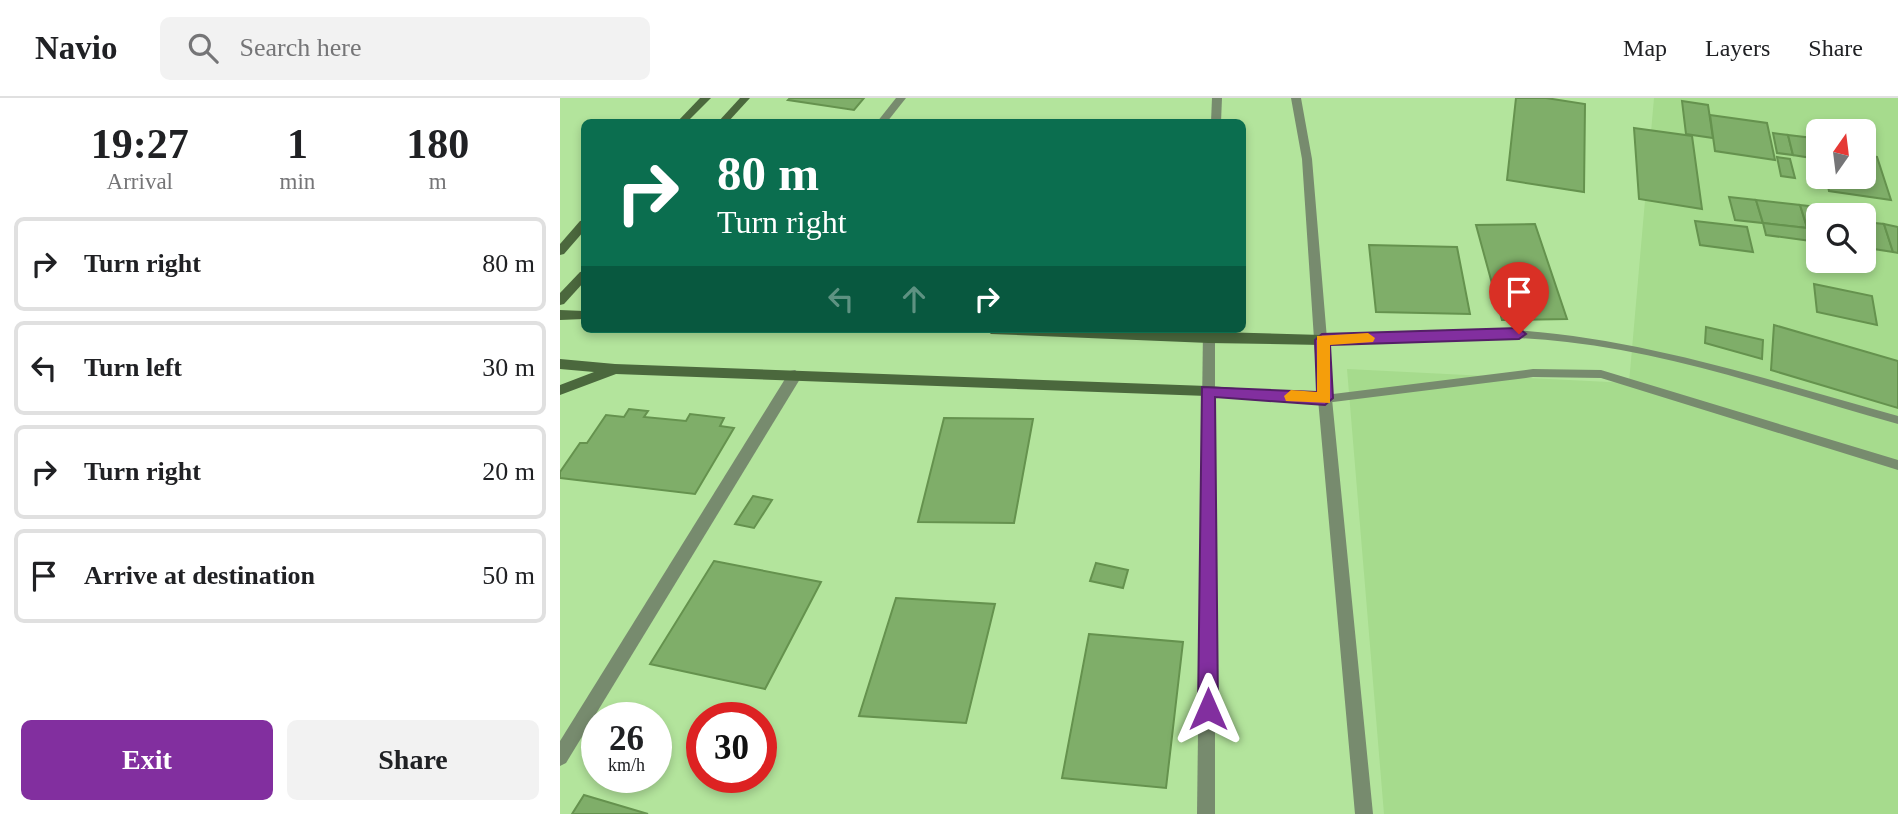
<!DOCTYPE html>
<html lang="en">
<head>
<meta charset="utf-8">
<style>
  body { margin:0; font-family:"Times New Roman",serif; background:#f2f2f2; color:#202124; height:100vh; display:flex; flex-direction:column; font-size:26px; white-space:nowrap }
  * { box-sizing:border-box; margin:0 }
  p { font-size:23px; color:#757577 }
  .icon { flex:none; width:38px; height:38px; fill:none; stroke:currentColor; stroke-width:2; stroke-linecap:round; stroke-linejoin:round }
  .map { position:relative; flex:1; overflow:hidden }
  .drawer { display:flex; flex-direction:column; background:#fff; width:560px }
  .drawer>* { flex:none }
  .guide { position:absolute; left:21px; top:21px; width:665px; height:214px; border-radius:10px; box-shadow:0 4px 10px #0003; background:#0b6e4f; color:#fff; overflow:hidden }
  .needle { width:46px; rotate:14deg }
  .buttons { position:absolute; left:1246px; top:21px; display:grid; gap:14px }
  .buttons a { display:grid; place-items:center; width:70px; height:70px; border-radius:10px; background:#fff; box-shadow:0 4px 10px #0003; font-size:35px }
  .speed { position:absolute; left:21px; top:604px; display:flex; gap:14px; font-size:35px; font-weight:700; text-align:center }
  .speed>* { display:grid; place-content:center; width:91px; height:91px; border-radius:50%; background:#fff; box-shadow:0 4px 10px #0003; line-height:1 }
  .speed small { font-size:18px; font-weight:400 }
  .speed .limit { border:10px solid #d22; background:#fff; color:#111 }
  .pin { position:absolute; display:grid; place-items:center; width:60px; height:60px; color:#fff; margin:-72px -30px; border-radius:50% 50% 50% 0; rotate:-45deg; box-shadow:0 0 7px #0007 }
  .pin .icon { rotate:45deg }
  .me { position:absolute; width:77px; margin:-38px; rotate:0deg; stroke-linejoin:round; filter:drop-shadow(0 0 5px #0008) }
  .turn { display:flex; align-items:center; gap:24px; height:147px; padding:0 21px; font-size:32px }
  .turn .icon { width:91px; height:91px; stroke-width:2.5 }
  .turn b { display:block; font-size:49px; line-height:60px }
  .lanes { display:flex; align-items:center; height:66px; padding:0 21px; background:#0003; justify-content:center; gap:35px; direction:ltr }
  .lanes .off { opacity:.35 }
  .eta { display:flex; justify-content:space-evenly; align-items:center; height:119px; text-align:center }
  .eta b { font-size:42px; font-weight:700; line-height:49px }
  .primary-button { display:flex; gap:14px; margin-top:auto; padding:14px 21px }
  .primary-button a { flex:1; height:80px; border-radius:10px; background:#822f9f; color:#fff; font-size:28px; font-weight:700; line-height:80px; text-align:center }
  .primary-button a+a { background:#f2f2f2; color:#202124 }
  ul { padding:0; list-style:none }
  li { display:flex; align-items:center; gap:21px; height:94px; margin:0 14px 10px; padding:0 7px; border:4px solid #e0e0e0; border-radius:10px }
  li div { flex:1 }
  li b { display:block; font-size:26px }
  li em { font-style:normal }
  header { display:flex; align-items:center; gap:42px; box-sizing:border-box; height:98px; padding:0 35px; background:#fff; border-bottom:2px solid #e0e0e0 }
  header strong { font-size:33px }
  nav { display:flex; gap:38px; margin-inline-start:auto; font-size:24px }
  .search { width:490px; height:63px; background:#f2f2f2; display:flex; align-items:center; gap:18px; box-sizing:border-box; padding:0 24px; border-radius:10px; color:#757577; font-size:26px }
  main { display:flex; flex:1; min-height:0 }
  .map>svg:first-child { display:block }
  .built { fill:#a6db8d; fill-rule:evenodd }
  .building { fill:#7fae69; stroke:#65924e; stroke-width:2 }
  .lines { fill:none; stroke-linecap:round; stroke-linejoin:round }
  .lane { fill:#778b6e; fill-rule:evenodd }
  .street { fill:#778b6e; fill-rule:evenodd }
  .secondary { fill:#4b683d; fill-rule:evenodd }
  .route { fill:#822f9f; stroke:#541f67; stroke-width:2 }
  .slow { fill:#f59e0b }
</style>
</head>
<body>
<header>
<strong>Navio</strong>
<div class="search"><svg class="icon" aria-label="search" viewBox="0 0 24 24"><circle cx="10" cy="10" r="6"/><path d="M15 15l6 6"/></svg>Search here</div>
<nav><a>Map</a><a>Layers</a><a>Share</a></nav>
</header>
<main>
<section class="drawer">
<div class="eta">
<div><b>19:27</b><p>Arrival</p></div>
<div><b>1</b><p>min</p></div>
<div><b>180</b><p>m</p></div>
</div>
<ul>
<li><svg class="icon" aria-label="right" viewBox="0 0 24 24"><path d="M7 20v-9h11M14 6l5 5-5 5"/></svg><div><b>Turn right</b></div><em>80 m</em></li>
<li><svg class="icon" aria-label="left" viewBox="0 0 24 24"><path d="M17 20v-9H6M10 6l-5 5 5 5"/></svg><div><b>Turn left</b></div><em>30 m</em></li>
<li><svg class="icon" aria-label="right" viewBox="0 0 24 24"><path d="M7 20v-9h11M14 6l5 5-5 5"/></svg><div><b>Turn right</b></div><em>20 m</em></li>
<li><svg class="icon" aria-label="arrive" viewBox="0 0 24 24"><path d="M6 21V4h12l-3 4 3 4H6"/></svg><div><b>Arrive at destination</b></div><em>50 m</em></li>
</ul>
<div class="primary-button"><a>Exit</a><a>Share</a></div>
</section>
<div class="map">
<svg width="1338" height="716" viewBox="0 0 1338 716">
  <rect width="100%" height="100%" fill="#b3e49c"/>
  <path class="built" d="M1094 0H1338V716H824L787 271 1069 285ZM1258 33H1304V79H1258ZM1258 117H1304V163H1258Z"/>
  <g class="building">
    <path d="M230 0H304L294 12 228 2Z"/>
    <path d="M956 0H986L1025 6 1024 94 947 82Z"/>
    <path d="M1122 3 1148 7 1153 40 1126 36Z"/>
    <path d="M1150 17 1207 25 1215 62 1155 53Z"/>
    <path d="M1074 30 1132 38 1142 111 1079 101Z"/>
    <path d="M1213 35 1228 37 1233 57 1217 55Z"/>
    <path d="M1228 37 1253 40 1258 61 1233 57Z"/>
    <path d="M1304 57 1317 59 1331 102 1269 93 1266 79H1304Z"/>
    <path d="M1217 59 1230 61 1235 80 1221 78Z"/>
    <path d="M1169 99 1196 102 1203 125 1175 122Z"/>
    <path d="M1196 102 1240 107 1247 130 1203 125Z"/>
    <path d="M1240 107 1275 111 1277 117H1258V136L1249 135Z"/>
    <path d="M1135 123 1187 129 1193 154 1140 147Z"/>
    <path d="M1305 124 1324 126 1333 154 1314 151Z"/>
    <path d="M1203 125 1247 130 1251 143 1206 137Z"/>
    <path d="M975 126 1007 221 942 222 916 127Z"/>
    <path d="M1324 126 1338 129V155L1333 154Z"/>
    <path d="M809 147 897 149 910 216 816 214Z"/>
    <path d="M1254 186 1312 198 1317 227 1257 214Z"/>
    <path d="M1214 227 1338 263V310L1211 272Z"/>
    <path d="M1146 229 1203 242 1202 261 1145 245Z"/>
    <path d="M69 311 88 313 84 319 126 323 130 316 164 320 160 328 174 330 135 396 0 380V374L20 345H27L46 317 64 319Z"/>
    <path d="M384 320 473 321 454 425 358 424Z"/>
    <path d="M193 398 212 402 194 430 175 426Z"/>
    <path d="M154 463 261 484 205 591 90 566Z"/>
    <path d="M536 465 568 472 563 490 530 483Z"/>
    <path d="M336 500 435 506 406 625 299 618Z"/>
    <path d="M529 536 623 544 606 690 502 680Z"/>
    <path d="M24 697 88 716H12Z"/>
  </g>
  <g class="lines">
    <g class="lane">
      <path d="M935 231C1075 237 1204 281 1338 318V326C1229 296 1120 257 1007 244 925 234 844 242 762 246L757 242 762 238 885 232Z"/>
      <path d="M973 271 1041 272 1338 362V372L1041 280 973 279 765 305 760 301 765 297Z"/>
    </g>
    <g class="street">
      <path d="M336 0H346L327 24H317Z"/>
      <path d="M652 0H662L661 24H651Z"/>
      <path d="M731 0H741L752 61 772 301 813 716H795L758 301 742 61Z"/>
      <path d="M643 231H655V716H637Z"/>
      <path d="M235 272 242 277 240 281 6 665 0 668V643L230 273Z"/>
    </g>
    <g class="secondary">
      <path d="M140 0H151L127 24H117Z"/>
      <path d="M180 0H190L168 24H158Z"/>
      <path d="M24 122V133L4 156 0 157V146L20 123Z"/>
      <path d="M24 173V184L4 206 0 207V195L20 174Z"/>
      <path d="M0 212 24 213V221L0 222Z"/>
      <path d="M425 231H547L762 237 768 242 762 247 649 245 431 236Z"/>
      <path d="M0 261 55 266 647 288 765 296 772 301 765 306 647 298 56 276 0 297V287L34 274 0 271Z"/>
    </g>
  </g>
  <path class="route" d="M959 230 966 236 959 241 770 247 773 300 765 307 655 299 658 611 655 618 648 621 641 618 638 611 642 289 757 294 755 242 762 236Z"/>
  <path class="slow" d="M808 235 815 240 813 244 770 247V305L726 303 724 298 731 292 757 294V238Z"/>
</svg>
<div class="buttons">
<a><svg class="needle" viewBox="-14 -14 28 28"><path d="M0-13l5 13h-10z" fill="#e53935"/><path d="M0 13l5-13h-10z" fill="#757577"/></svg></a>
<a><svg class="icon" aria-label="search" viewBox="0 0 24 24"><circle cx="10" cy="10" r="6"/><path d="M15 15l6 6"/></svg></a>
</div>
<div class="speed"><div>26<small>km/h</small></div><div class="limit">30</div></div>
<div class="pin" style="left:959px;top:236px;background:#d93025"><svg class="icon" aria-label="arrive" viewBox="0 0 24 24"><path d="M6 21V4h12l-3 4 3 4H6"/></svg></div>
<svg class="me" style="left:648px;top:611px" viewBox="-20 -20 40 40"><path d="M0-17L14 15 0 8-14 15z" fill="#822f9f" stroke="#fff" stroke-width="4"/></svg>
<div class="guide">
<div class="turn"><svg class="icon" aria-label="right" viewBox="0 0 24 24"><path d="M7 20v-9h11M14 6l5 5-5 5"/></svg><div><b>80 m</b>Turn right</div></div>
<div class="lanes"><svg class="icon off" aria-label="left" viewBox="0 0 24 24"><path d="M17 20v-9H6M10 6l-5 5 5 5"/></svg><svg class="icon off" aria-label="ahead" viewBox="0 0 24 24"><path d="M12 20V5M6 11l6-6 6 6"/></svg><svg class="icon" aria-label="right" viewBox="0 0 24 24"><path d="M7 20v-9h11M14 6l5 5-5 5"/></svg></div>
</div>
</div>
</main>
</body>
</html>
